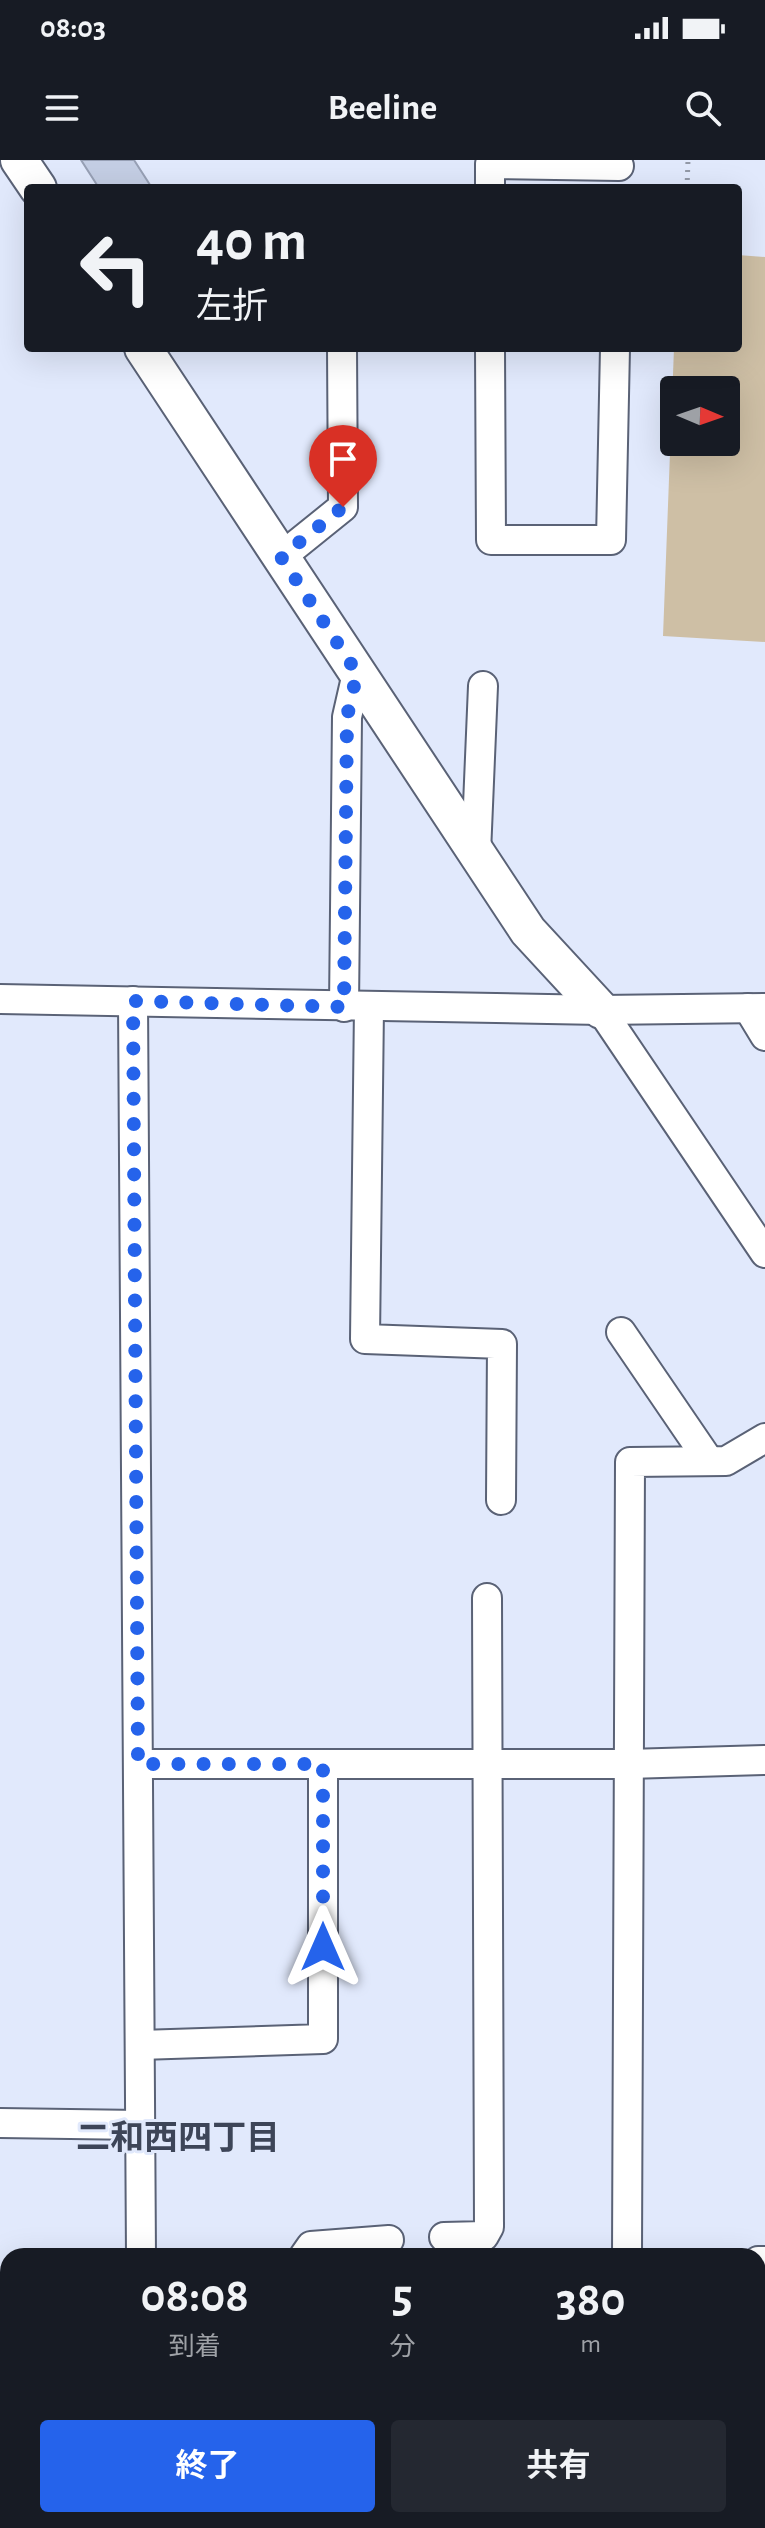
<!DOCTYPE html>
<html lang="ja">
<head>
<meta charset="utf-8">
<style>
  body { margin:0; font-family:"Alegreya Sans","Noto Sans JP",sans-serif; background:#242831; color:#f1f3f6; height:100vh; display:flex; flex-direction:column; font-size:30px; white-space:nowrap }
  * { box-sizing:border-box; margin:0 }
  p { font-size:26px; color:#9ea1a6 }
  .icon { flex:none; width:44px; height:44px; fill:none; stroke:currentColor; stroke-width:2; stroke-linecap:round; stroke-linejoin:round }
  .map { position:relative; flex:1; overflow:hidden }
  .panel { position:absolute; left:0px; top:2088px; width:766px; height:280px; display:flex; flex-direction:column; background:#171b24; border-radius:24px 24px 0 0; box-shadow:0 8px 32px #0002 }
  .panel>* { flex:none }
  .banner { position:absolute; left:24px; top:24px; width:718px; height:168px; border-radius:8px; box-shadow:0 8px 32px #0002; background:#171b24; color:#f1f3f6; overflow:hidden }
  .needle { width:52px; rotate:92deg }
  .controls { position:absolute; left:660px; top:216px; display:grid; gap:16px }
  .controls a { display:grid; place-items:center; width:80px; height:80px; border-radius:8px; background:#171b24; box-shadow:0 8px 32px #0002; font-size:40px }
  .pin { position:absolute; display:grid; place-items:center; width:68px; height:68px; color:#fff; margin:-82px -34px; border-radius:50% 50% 50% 0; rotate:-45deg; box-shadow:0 0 8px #0007 }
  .pin .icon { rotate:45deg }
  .me { position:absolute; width:88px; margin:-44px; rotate:0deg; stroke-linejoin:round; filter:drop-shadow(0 0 6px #0008) }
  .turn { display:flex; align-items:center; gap:28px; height:168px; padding:0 40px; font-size:36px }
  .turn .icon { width:104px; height:104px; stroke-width:2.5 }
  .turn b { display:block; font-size:56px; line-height:68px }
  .eta { display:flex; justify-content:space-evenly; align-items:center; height:136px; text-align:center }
  .eta b { font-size:48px; font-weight:700; line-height:56px }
  .primary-button { display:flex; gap:16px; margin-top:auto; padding:16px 40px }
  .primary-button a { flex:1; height:92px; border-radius:8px; background:#2563eb; color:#fff; font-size:32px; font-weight:700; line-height:92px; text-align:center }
  .primary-button a+a { background:#242831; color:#f1f3f6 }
  .status { display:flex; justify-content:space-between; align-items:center; height:56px; padding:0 40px; background:#171b24; direction:ltr }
  .status svg { height:22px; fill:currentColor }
  header { display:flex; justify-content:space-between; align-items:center; height:104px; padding:0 40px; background:#171b24; font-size:36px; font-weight:700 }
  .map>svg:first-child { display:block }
  .green { fill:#cebfa5; fill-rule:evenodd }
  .building { fill:#c4cee4; stroke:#97a0b5; stroke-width:2 }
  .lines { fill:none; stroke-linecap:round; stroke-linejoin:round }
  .minor-casing { stroke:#5a6276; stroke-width:32 }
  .tertiary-casing { stroke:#5a6276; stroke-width:40 }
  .path { stroke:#9399a7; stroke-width:5; stroke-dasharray:2 6; stroke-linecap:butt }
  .minor { stroke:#fff; stroke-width:28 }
  .tertiary { stroke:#fff; stroke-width:36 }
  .route { stroke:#2563eb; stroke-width:14; stroke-dasharray:0 25.2 }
  .labels { text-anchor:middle; stroke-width:6; stroke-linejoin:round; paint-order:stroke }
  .neighbourhood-label { font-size:34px; font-weight:bold; fill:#3d4558; stroke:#e1e9fc }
</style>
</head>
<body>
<div class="status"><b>08:03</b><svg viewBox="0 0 49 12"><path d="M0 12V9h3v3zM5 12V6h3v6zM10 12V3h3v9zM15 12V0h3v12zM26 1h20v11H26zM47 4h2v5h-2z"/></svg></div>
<header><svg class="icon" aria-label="menu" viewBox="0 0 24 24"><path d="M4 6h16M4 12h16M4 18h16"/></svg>Beeline<svg class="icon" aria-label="search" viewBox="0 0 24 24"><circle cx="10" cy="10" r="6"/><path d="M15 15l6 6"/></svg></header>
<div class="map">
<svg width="765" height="2368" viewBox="0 0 765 2368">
  <rect width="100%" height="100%" fill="#e1e9fc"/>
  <path class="green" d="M738 95 765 97V482L663 476 674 188H738ZM674 230H726V282H674Z"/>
  <path class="building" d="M81 0H134L152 28H99Z"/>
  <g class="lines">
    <g class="minor-casing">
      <g id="minor">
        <path d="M490 28V4L619 6"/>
        <path d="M490 188 491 380H611L615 188"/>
        <path d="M281 397 343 347 342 188"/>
        <path d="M476 693 483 526"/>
        <path d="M0 839 601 850 765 848"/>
        <path d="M133 841 141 2096"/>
        <path d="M344 847 347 557 357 513"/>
        <path d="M369 847 365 1179 502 1184 501 1340"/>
        <path d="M748 848 765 876"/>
        <path d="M601 850 765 1093"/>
        <path d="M621 1172 709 1301"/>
        <path d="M138 1604H628L765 1600"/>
        <path d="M140 1885 323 1879V1604"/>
        <path d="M0 1963 140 1965"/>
        <path d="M444 2077 484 2076 489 2067 487 1438"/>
        <path d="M304 2096 311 2086 389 2080"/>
        <path d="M627 2096 630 1302 726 1301 765 1278"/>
        <path d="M758 2101H765"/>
        <path d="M142 2360V2368"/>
        <path d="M307 2360V2368"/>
        <path d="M422 2360V2368"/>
        <path d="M638 2368V2360"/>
      </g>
    </g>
    <g class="tertiary-casing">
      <g id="tertiary">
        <path d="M19 0 38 28"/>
        <path d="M143 188 528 771 601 850"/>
      </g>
    </g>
    <path class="path" d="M687 28 688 0"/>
    <use href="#minor" class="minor"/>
    <use href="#tertiary" class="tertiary"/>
  </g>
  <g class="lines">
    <path class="route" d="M323 1787V1604H138L133 841 344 847 347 557 357 513 281 397 343 347"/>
  </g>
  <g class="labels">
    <g class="neighbourhood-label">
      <text x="178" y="1989">二和西四丁目</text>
    </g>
  </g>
</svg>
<div class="controls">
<a><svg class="needle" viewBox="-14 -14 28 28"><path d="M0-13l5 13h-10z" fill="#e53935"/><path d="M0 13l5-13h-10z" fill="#9ea1a6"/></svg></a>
</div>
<div class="pin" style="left:343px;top:347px;background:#d93025"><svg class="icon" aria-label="arrive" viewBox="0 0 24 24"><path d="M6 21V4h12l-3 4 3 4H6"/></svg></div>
<svg class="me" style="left:323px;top:1787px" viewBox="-20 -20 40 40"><path d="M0-17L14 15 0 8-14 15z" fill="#2563eb" stroke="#fff" stroke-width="4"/></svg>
<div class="banner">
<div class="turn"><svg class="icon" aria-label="left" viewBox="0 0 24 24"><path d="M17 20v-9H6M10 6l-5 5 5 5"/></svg><div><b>40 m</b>左折</div></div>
</div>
<section class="panel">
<div class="eta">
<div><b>08:08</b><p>到着</p></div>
<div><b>5</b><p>分</p></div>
<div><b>380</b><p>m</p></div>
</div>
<div class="primary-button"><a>終了</a><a>共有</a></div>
</section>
</div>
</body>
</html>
